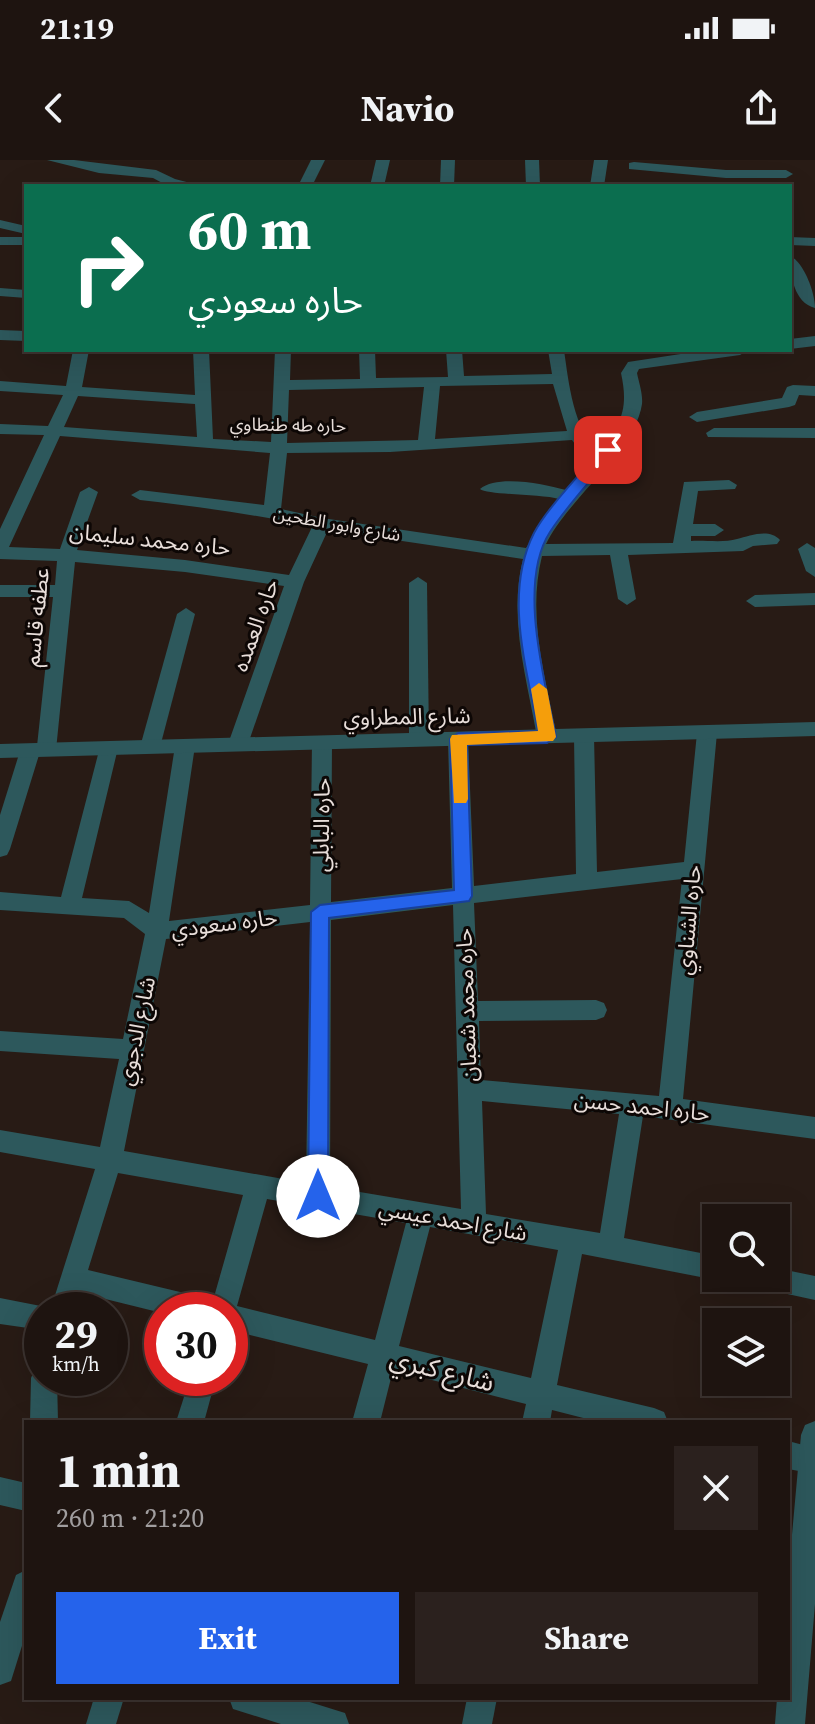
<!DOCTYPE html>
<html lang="en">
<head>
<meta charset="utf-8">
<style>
  body { margin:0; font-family:"Source Serif 4","Noto Sans Arabic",serif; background:#2b211e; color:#f1f3f6; height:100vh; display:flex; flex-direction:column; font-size:30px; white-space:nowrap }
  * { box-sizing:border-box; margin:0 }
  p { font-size:26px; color:#a19e9f }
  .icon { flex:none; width:44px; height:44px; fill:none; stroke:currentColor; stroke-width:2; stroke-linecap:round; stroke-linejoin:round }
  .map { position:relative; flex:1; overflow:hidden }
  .panel { position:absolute; left:24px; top:1260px; width:766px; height:280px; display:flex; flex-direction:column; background:#1e1410; border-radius:0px; box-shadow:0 8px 32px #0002,0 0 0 2px #3c3330 }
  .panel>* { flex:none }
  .banner { position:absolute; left:24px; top:24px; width:768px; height:168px; border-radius:0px; box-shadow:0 8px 32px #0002,0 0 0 2px #3c3330; background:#0b6e4f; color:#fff; overflow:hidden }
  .buttons { position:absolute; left:702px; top:1044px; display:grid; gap:16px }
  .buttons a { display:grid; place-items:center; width:88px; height:88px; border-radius:0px; background:#1e1410; box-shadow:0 8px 32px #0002,0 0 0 2px #3c3330; font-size:40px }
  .speed { position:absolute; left:24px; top:1132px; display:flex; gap:16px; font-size:40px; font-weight:700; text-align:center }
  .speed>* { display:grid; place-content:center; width:104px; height:104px; border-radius:50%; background:#1e1410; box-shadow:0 8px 32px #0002,0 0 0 2px #3c3330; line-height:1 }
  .speed small { font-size:20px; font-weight:400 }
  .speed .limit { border:12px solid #d22; background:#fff; color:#111 }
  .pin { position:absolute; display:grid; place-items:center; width:68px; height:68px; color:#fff; margin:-34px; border-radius:16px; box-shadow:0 4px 12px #0006 }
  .me { position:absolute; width:88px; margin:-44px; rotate:0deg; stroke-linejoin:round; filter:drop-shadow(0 0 6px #0008) }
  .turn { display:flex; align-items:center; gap:28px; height:168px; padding:0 32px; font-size:36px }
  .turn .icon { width:104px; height:104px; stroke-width:2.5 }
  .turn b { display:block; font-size:56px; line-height:68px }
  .round { display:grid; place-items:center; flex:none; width:84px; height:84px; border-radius:0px; background:#2b211e }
  .summary { display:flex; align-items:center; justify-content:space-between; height:136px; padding:0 32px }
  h1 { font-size:48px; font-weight:700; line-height:60px }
  .primary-button { display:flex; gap:16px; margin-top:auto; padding:16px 32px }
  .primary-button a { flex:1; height:92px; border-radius:0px; background:#2563eb; color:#fff; font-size:32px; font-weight:700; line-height:92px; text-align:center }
  .primary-button a+a { background:#2b211e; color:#f1f3f6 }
  .status { display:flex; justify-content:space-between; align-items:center; height:56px; padding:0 40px; background:#1e1410; direction:ltr }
  .status svg { height:22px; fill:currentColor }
  header { display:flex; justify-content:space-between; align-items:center; height:104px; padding:0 32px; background:#1e1410; font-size:36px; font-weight:700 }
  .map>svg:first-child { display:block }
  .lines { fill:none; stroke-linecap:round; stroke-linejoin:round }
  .minor { fill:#2d585c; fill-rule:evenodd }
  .tertiary { fill:#2d585c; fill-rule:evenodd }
  .route { fill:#2563eb; stroke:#184099; stroke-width:2 }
  .slow { fill:#f59e0b }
  .labels { text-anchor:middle; stroke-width:6; stroke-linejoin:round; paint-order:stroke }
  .far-street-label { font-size:18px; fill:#e8deda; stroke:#0d0705 }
  .street-label { font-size:22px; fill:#e8deda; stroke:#0d0705 }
  .near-street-label { font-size:26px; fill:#e8deda; stroke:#0d0705 }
</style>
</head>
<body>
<div class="status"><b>21:19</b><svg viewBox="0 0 49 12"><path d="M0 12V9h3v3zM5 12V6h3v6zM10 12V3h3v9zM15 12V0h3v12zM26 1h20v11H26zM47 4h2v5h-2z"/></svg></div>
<header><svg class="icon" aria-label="back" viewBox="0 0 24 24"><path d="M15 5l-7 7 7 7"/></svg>Navio<svg class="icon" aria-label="share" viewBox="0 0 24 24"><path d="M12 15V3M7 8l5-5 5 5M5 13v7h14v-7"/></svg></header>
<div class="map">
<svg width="815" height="1564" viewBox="0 0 815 1564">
  <rect width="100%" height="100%" fill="#281b15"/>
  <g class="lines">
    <g class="minor">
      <path d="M47 0H74L156 10 175 19 202 26H168L153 18 99 13Z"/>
      <path d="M311 0H325L312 26H298Z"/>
      <path d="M376 0H390L384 26H370Z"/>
      <path d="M441 0H455L454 26H440Z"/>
      <path d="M525 0H539L540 26H526Z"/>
      <path d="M594 0H608L604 26H590Z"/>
      <path d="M634 2 726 10H786L793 14 786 18H726L629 9V3Z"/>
      <path d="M0 60 26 66V74L0 68Z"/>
      <rect x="0" y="77" width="26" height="8"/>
      <path d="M790 77 815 78V86L790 85Z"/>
      <path d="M790 96C804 102 815 133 815 148 794 143 790 115 790 96Z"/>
      <path d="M0 128 26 130V138L0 136Z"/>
      <path d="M0 170 26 171V181L0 180Z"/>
      <path d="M815 176V186L790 189V179Z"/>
      <path d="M73 190H89L82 227 195 235 193 190H209L213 279 271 282 275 190H291L290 220 360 219 359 190H375L376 218 448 217 446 190H462L464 216 552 214 548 190H564C569 225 573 266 598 293 621 264 629 250 621 213L628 202 707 190H748L740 195 639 209 637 213C639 223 643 234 642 244 636 289 567 340 546 384L673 383 684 322 729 320 737 325 735 329 698 331 693 364H715L724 370 715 376H691V381C705 380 724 383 737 379 750 376 769 368 780 380L777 384 753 386 743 391 628 395 636 439 627 445 618 439 610 395 542 396C527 456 545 517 557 577L554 582H540L537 577C527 519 508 458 523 399L328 370 304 422 248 584 245 589H231L228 584 284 426 185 412 75 402 56 590 53 595H39L10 689 7 695 0 697V655L20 591 23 586H37L53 437H0V425H55L57 401 0 399V369L44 275 0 274V264L48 266 63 235 0 231V221L66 226ZM553 224 567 271 435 279 440 226ZM424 227 418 280 287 283 289 230ZM78 236 195 244 197 277 64 267ZM60 276 270 293 264 345 140 330 131 335 140 340C199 347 255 354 312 367L289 415 185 400 77 390 98 332 89 327 80 332 60 389 9 387ZM572 280 589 303 566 330C545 324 497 314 480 329 487 335 542 334 559 339L526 388 322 358 281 349 287 293 390 292Z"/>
      <path d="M793 225 815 226V236L799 235 795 245 789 247 697 262 689 257 697 252 782 238 787 227Z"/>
      <path d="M714 268H815V278L708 277 706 273Z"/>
      <path d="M807 383 815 388V417L806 411 798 389Z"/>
      <path d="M418 417 427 423 429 580 426 585H412L409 580V423Z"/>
      <path d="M815 433V445L755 447 746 441 755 435Z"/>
      <path d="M186 448 195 454 160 587 157 592H143L140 587 177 454Z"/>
      <path d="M707 566 714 568 717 573 683 939 815 957V979L643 956 624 1078 716 1096V1118H722L716 1120 582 1094 557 1225 654 1248 664 1252 668 1262H599L552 1250 550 1262H522L526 1244 393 1210 380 1262H352L368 1204 230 1170V1150H162V1153L81 1133 76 1150H42V1170L0 1164V1138L51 1148 95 1009 0 992V970L100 987 119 899 0 891V871L123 879 145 774 124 758 0 750V732L61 737 101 583H115L118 588 82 738 129 741 149 753 175 586 178 581H192L195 586 169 761 310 745 312 582 315 577H329L332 582 331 742 452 728 448 579 451 574H465L468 579 474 726 576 714 574 576 577 571H591L594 576 597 712 684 702 697 573 700 568ZM682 719 659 936 481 920 479 861 596 860 604 857 607 850 604 843 596 840 478 841 474 743ZM453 745 461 1049 330 1027 331 760ZM310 762 306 1023 124 991 166 779ZM482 941 619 954 600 1073 486 1054ZM118 1013 243 1035 212 1144 201 1137 88 1110ZM267 1039 406 1063 375 1180 237 1146ZM430 1067 558 1090 531 1218 399 1186Z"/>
      <path d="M776 1108 815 1116V1140L755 1127 751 1118H776Z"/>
      <path d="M42 1205V1218H57L58 1262H30L31 1218 35 1209Z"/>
      <path d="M190 1218H216L204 1262H176Z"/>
      <path d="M788 1281 815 1288V1314L788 1309Z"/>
      <path d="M0 1317 26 1323V1351L0 1345Z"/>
      <path d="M26 1410V1473L11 1521 0 1525V1462L16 1415Z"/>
      <path d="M94 1538H124L116 1564H86Z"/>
      <path d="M229 1538H297L345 1553 349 1564H281L233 1549Z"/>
      <path d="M467 1538H497L492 1564H462Z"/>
    </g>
    <g class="tertiary">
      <path d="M815 562V576L0 598V584Z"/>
      <path d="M815 1261V1444L805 1564H775L777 1538H788V1419L801 1275 805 1265Z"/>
    </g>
  </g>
  <path class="route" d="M608 286 615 290C594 318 569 343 550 372 517 423 545 521 556 577L547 583 467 585 472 736 469 741 329 758 328 1036 325 1043 318 1046 311 1043 308 1036 311 752 320 745 454 730 450 579 458 573 538 571C527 508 503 434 534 373 547 348 584 310 603 287Z"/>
  <path class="slow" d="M539 523 547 529 556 577 553 581 467 585 468 639 466 643H454L450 579 452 575 538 571 531 529Z"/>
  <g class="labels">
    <g class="far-street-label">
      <text transform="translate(288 265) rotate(1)" y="6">حاره طه طنطاوي</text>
      <text transform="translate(337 364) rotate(10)" y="6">شارع وابور الطحين</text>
    </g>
    <g class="street-label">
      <text transform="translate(150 379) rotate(6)" y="8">حاره محمد سليمان</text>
      <text transform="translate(36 457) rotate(-84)" y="8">عطفه قاسم</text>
      <text transform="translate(255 465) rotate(-70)" y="8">حاره العمده</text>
      <text transform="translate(407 556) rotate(-1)" y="8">شارع المطراوي</text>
      <text transform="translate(321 665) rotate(-89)" y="8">حاره البابلي</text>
      <text transform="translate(688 760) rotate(-85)" y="8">حاره الشناوي</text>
      <text transform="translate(224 763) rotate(-7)" y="8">حاره سعودي</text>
      <text transform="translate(466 845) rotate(-92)" y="8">حاره محمد شعبان</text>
      <text transform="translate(136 871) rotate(-78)" y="8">شارع الدجوي</text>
      <text transform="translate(642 946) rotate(6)" y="8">حاره احمد حسن</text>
      <text transform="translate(453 1060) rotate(10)" y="8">شارع احمد عيسي</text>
    </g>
    <g class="near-street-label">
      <text transform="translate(442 1210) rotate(14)" y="9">شارع كبري</text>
    </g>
  </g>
</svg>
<div class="buttons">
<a><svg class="icon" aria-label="search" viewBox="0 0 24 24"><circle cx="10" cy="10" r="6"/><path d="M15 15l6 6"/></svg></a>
<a><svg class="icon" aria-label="layers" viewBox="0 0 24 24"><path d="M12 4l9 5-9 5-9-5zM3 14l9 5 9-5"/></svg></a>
</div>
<div class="speed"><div>29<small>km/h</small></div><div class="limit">30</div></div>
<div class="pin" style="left:608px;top:290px;background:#d93025"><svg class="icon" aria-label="arrive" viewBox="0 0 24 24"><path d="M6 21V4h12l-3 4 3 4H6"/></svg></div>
<svg class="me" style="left:318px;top:1036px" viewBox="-20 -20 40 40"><circle r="19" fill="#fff"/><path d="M0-13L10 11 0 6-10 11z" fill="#2563eb"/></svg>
<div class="banner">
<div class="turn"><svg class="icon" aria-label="right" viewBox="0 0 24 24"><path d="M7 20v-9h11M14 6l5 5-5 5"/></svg><div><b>60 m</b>حاره سعودي</div></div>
</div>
<section class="panel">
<div class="summary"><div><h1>1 min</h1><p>260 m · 21:20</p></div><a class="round"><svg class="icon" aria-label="close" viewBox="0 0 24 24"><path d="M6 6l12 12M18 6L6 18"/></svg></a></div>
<div class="primary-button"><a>Exit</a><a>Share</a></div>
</section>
</div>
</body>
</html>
